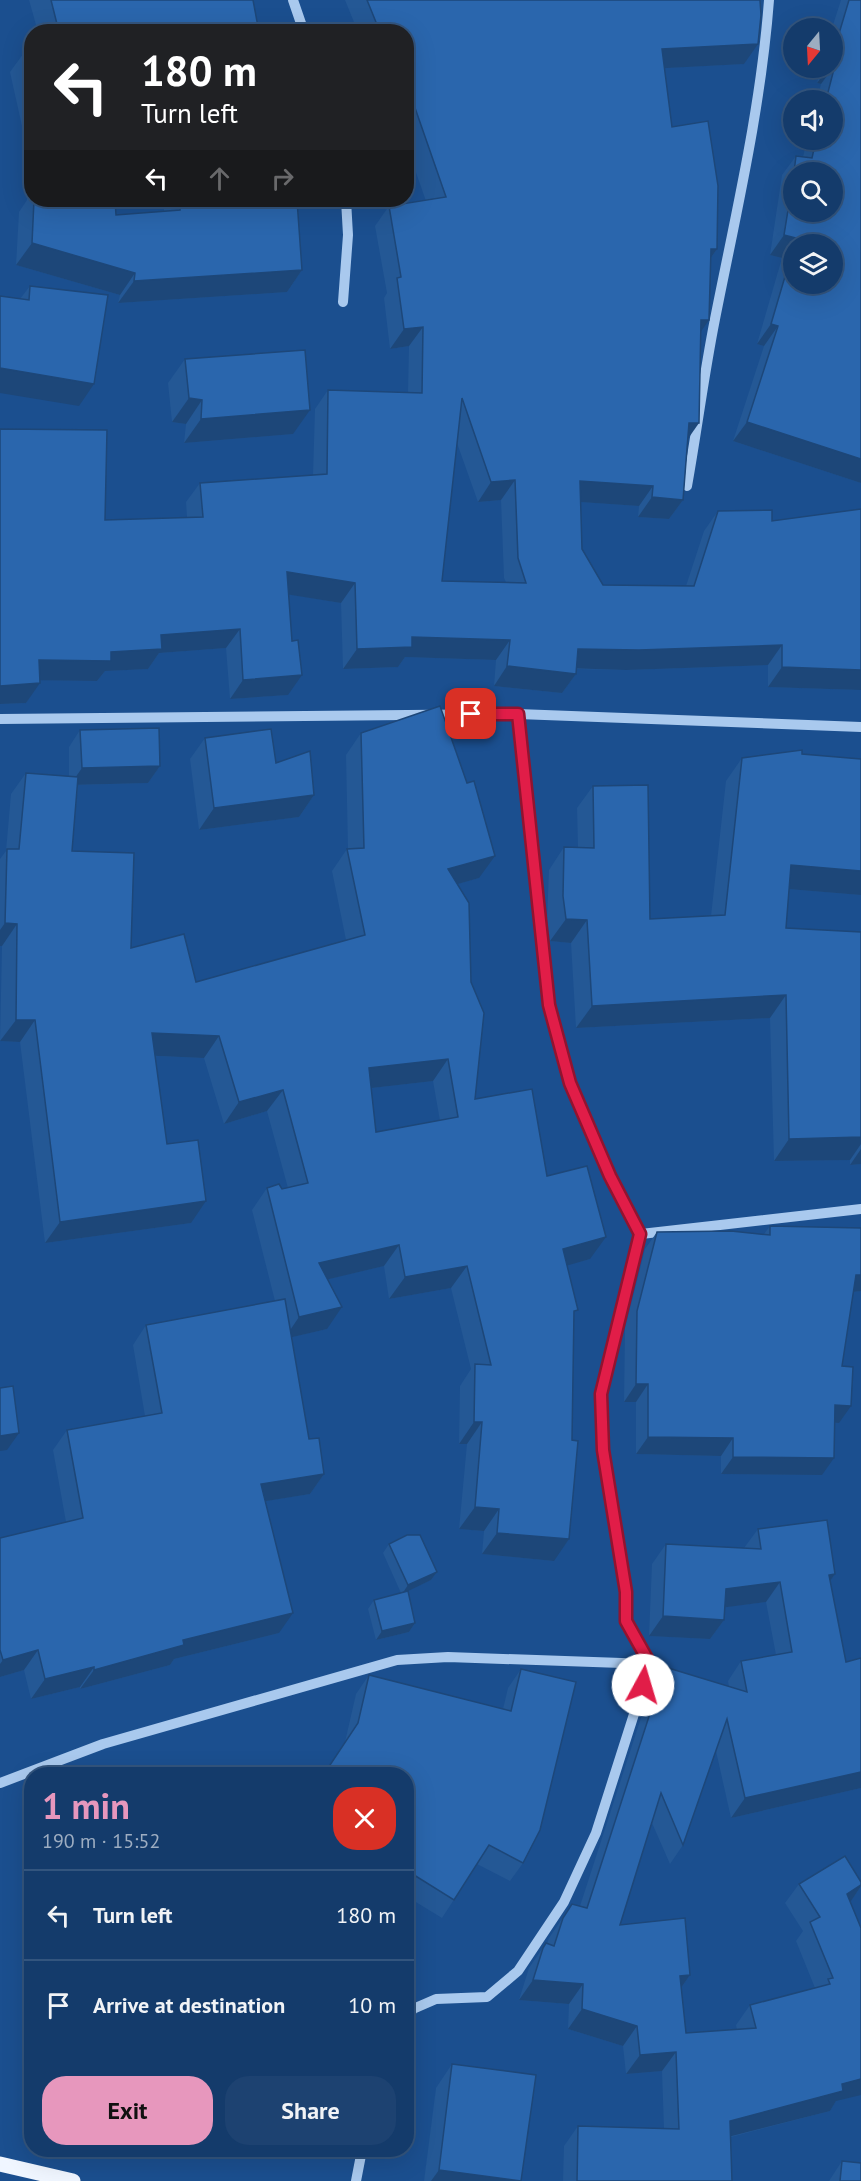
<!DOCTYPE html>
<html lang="en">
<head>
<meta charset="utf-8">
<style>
  body { margin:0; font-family:"PT Sans",sans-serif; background:#1d4271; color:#f1f3f6; height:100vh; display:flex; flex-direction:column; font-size:22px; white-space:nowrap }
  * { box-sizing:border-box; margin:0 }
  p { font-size:20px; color:#9dadc1 }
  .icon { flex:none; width:33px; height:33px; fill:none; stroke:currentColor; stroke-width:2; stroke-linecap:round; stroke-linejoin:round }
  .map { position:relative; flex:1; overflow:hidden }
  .drawer { position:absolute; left:24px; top:1767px; width:390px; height:390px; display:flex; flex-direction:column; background:#143b6b; border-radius:24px; box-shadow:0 6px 24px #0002,0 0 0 2px #33557e }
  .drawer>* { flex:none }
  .guide { position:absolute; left:24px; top:24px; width:390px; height:183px; border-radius:24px; box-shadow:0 6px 24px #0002,0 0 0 2px #33557e; background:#202124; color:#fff; overflow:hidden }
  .needle { width:39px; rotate:198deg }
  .buttons { position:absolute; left:783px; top:18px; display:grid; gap:12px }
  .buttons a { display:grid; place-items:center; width:60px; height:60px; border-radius:50%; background:#143b6b; box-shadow:0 6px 24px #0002,0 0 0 2px #33557e; font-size:30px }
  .pin { position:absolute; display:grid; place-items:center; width:51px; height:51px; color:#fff; margin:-26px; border-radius:12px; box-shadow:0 3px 9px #0006 }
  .me { position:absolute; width:66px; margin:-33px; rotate:6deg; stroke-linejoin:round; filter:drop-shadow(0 0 4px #0008) }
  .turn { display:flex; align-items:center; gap:21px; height:126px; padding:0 18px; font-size:27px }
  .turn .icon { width:78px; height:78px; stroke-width:2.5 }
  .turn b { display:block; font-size:42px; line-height:51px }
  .lanes { display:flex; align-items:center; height:57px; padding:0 18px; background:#0003; justify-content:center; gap:30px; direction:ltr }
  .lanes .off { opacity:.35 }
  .round { display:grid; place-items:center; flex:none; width:63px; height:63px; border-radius:24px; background:#1d4271 }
  .summary { display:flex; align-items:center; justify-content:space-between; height:102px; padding:0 18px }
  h1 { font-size:36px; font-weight:700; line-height:45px; color:#e797bd }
  .action { display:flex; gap:12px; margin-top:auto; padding:12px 18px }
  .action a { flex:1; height:69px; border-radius:24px; background:#e797bd; color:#111; font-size:24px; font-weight:700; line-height:69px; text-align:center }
  .action a+a { background:#1d4271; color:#f1f3f6 }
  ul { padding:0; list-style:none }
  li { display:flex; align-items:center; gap:18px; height:90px; padding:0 18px; border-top:2px solid #33557e }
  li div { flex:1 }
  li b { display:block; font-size:22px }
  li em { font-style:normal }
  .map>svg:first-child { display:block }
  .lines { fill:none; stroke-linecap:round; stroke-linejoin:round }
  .minor { stroke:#a9c9ee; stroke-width:10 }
  .major { stroke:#f0f6ff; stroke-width:15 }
  .wall { fill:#245895; fill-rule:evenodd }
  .shaded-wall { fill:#1d4779 }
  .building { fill:#2a66ad; stroke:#1d4779; stroke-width:1.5; fill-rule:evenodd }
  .route-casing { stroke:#92132f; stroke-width:15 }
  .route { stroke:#e11d48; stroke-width:10 }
</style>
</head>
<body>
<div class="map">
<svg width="861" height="2181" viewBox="0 0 861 2181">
  <rect width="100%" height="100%" fill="#1b4f8f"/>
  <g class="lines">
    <g class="minor">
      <path d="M293 0 304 32"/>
      <path d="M343 302 348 235 346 200"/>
      <path d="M687 486C697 430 704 374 715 319 736 213 761 108 769 0"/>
      <path d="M0 719 518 714 861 727"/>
      <path d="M641 1234 861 1209"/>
      <path d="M0 1783 103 1744 397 1660 448 1657 650 1664"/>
      <path d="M406 2020 413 2009 436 1999 487 1997 518 1971 564 1902 596 1833 650 1664 626 1621V1592L603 1450 601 1394 641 1234 610 1176 570 1082 549 1005 518 714"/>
      <path d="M356 2181 362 2150"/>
    </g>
    <path class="major" d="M0 2164 73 2181"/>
  </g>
  <g class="wall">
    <path d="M29 0H253L259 32H38Z"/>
    <path d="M345 0H760L744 64 664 68 672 127 717 249 711 258 700 332 688 439 683 500 669 519 638 517 639 506 581 502 582 549 603 585 686 586 704 531 718 511 772 521 861 509V690L768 687V665L626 670 576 669V674L562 693 494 686 496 660 405 657 398 667 343 669 341 603 288 594V695L230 699 226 648 159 653 148 669 105 671 97 681 40 680 26 703 0 704V429L105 520 187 517 186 502 200 483 313 475 315 409 328 390 408 392 409 346 390 349 384 298 387 293 375 226 389 206 426 201 406 144V32H358ZM457 443 478 502 501 500 504 578 506 582 442 581Z"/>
    <path d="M841 0H861V483L733 441 764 346 757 344 782 258 770 255 782 175 796 156 803 157 807 140H832V100H817L821 84 817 83 821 68H832V28Z"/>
    <path d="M32 49V200H115L116 215 164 211V200H304L298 209 302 270 287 292 118 303 120 295 16 265 19 212 27 200 22 126 10 72 26 50Z"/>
    <path d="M30 286 79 406 20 299Z"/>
    <path d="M185 359 293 434 184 443 186 424 172 422 168 383Z"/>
    <path d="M80 730 160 766 148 783 78 785 72 851 131 948 196 982 346 940 332 871 347 849H348L346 755 361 733 479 878 457 884 475 1099 547 1176 590 1259 567 1265 574 1316 554 1561 482 1554 484 1531 459 1529 467 1444H459L460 1386 471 1369 451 1288 389 1299 384 1266 328 1279 327 1329 292 1337 309 1439 324 1474 310 1494 265 1501 279 1633 174 1659 170 1665 80 1689V1687L31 1699 24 1670 0 1677V1538L66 1522 53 1450 67 1430 145 1416 133 1345 146 1325 275 1301 252 1210 267 1188 282 1189 288 1188 267 1111 224 1124 204 1058 155 1056 167 1144 191 1223 45 1243 20 1042 0 1041 2 946H0V859L6 851 11 794 26 773 69 776V747ZM433 1081 440 1121 376 1132 371 1088Z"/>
    <path d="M205 738 276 763 314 795 299 817 199 830 190 759Z"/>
    <path d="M802 754 861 759V895L789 889 786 928 861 932V1164L850 1165V1160L774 1161 770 1018 576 1028 571 943 550 941 547 919 549 870 564 847 578 848 577 808 593 786 650 919 711 916 726 781 742 758Z"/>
    <path d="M770 1226 861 1228V1291L853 1292 842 1366 839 1423H835L822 1475 721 1474V1456L636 1454V1402H624L625 1328 645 1249 657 1232 764 1234Z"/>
    <path d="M758 1529 835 1574 830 1581 846 1662 861 1658V1788L731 1818 716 1751 683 1845 670 1864 652 1823 620 1925 690 1975 681 1988 686 2033 737 2030 736 2025 750 2005 815 1988 796 1941 803 1931 785 1903 799 1884 861 1886 850 1902 836 2101 830 2111 731 2137 732 2181H563L564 2146 578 2126 664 2129 662 2071 626 2074 623 2046 568 2029 569 2004 519 2000 529 1968 546 1943 547 1944 549 1938 572 1904 580 1906 651 1687 665 1667 729 1687 728 1681 741 1661 776 1655 766 1602 725 1607 724 1620 710 1639 649 1636 652 1564 666 1544 744 1548Z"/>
    <path d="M389 1544 437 1572 431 1580 405 1592 415 1623 409 1632 376 1640 368 1609 374 1600 401 1593 383 1553Z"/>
    <path d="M521 1669 523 1863 510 1881 477 1864 442 1918 406 1896V1774H323L345 1742 356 1694 369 1675 503 1709 508 1688Z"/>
    <path d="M452 2064 521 2181H424L436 2088Z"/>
    <path d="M842 2161 861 2181H829Z"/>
  </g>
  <g class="shaded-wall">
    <path d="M758 44 744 64 648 69 662 49Z"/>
    <path d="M832 64 835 65 821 84 817 83 828 68H832Z"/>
    <path d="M414 105 406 115V113L411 106Z"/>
    <path d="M296 200H304L290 220Z"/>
    <path d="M784 235 796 238 782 258 770 255Z"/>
    <path d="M32 243 135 273 120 295 16 265Z"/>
    <path d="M711 249H717L703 269Z"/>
    <path d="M302 270 287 292 118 303 134 281Z"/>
    <path d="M701 320H709L695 340Z"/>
    <path d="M771 324 778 326 764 346 757 344Z"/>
    <path d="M423 327 409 346 390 349 404 329Z"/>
    <path d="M0 368 94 384 79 406 0 393Z"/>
    <path d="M189 398 202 400 186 424 172 422Z"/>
    <path d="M310 410 293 434 184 443 201 419Z"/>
    <path d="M747 422 861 459V483L733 441Z"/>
    <path d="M689 423H699L685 443Z"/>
    <path d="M515 480 501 500 478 502 491 482Z"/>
    <path d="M580 481 653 486 639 506 566 501Z"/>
    <path d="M652 497 683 500 669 519 638 517Z"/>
    <path d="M287 572 355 583 341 603 273 592Z"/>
    <path d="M240 629 226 648 159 653 148 669 105 671 97 681 25 680 39 660 111 652 161 635Z"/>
    <path d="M412 637 510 640 496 660 405 657 398 667 343 669 357 649Z"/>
    <path d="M782 645 768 665 626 670 565 668 578 649Z"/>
    <path d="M507 666 576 674 562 693 494 686Z"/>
    <path d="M782 667 861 670V690L768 687Z"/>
    <path d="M302 675 288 695 230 699 243 680Z"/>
    <path d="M40 683 26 703 0 704V686Z"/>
    <path d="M160 766 148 783 70 785 82 768Z"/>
    <path d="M314 795 299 817 199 830 214 808Z"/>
    <path d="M495 856 479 878 433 891 448 869Z"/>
    <path d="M791 865 861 871V895L776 888Z"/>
    <path d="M566 919 587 920 571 943 550 941Z"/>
    <path d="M5 923 17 924 2 946H0V930Z"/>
    <path d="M786 995 770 1018 576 1028 592 1006Z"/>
    <path d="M16 1020H35L20 1042 0 1041Z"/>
    <path d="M152 1033 219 1036 204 1058 137 1055Z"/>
    <path d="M448 1059 433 1081 354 1090 369 1068Z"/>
    <path d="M283 1090 267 1111 224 1124 239 1102Z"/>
    <path d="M861 1137V1144L850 1160 774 1161 789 1139Z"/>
    <path d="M861 1149V1164L850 1165Z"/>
    <path d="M206 1201 191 1223 45 1243 60 1222Z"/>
    <path d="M606 1237 590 1259 548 1271 563 1249Z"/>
    <path d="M399 1245 384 1266 304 1285 319 1263Z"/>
    <path d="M467 1266 451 1288 389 1299 405 1277Z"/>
    <path d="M856 1275H861V1291L844 1293Z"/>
    <path d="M342 1307 327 1329 284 1339 299 1317Z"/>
    <path d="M636 1384H648L636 1402H624Z"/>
    <path d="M835 1405 851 1406 839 1423 823 1422Z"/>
    <path d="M474 1422H482L467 1444H459Z"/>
    <path d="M19 1433 7 1450 0 1451V1436Z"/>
    <path d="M648 1437 733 1438 721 1456 636 1454Z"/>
    <path d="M733 1457 834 1458 822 1475 721 1474Z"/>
    <path d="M324 1474 310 1494 247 1504 261 1484Z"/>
    <path d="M475 1507 499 1509 484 1531 459 1529Z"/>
    <path d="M497 1533 569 1539 554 1561 482 1554Z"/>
    <path d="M437 1572 431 1580 402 1594 408 1585Z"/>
    <path d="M835 1574 821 1594 829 1575Z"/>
    <path d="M780 1582 766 1602 712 1609 726 1589Z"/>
    <path d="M293 1613 279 1633 174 1659 170 1665 80 1689 94 1670 183 1640Z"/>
    <path d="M663 1616 724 1620 710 1639 649 1636Z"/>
    <path d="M415 1623 409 1632 376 1640 382 1631Z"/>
    <path d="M38 1650 24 1670 0 1677V1664L3 1660Z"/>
    <path d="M94 1667 80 1687 31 1699 45 1679Z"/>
    <path d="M861 1772V1788L731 1818 745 1798Z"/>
    <path d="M861 1885V1886L849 1904 847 1894Z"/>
    <path d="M690 1975 676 1995 680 1976Z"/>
    <path d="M533 1980 583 1984 569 2004 519 2000Z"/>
    <path d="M582 2009 637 2026 623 2046 568 2029Z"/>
    <path d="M676 2052 662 2071 626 2074 640 2055Z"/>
    <path d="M861 2079V2095L836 2101 830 2111 716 2140 730 2121 842 2084Z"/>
    <path d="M439 2170 521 2181H431Z"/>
  </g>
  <g class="building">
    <path d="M51 0H253L259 32H59Z"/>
    <path d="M367 0H760L761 15 758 44 662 49 672 127 708 121 718 186 717 249H711L709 320H701L699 423H689L683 500 652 497 653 486 580 481 582 549 603 585 694 586 718 511 772 510V521L861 509V670L782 667V645L639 650 578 649 576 674 507 666 510 640 412 637V647L357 649 355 583 287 572 292 641 298 640 302 675 243 680 240 629 161 635 162 649 111 652V661L39 660 40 683 0 686V429L107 430 105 520 203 517 200 483 327 474 328 390 422 393 423 327 404 329 397 278 401 277 389 206 446 197 414 105 411 106 406 95V32H380ZM462 398 491 482 515 480 518 558 526 583 442 581Z"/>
    <path d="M849 0H861V459L747 422 778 326 771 324 794 246V284H832V244H794L796 238 784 235 794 173V212H832V172H794L796 156 812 158 816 140H832V100H826L835 65 832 64V57Z"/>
    <path d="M32 49V76L26 50Z"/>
    <path d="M34 200H115L116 215 180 210V200H297L302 270 134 281 135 273 32 243Z"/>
    <path d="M30 286 108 295 94 384 0 368V296L29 300Z"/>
    <path d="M305 350 310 410 201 419 202 400 189 398 185 359Z"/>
    <path d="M440 706 467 783 474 781 495 856 448 869 469 903 471 982 484 1013 475 1099 532 1089 547 1176 587 1166 606 1237 563 1249 578 1310 574 1311 572 1440 578 1441 569 1539 497 1533 499 1509 475 1507 482 1422H474L475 1364 491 1365 467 1266 405 1277 399 1245 319 1263 342 1307 299 1317 267 1188 279 1184 282 1189 308 1183 283 1090 239 1102 219 1036 152 1033 167 1144 198 1140 206 1201 60 1222 35 1020H16L17 924 5 923 7 849H19L26 773 78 777 72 851 134 853 131 948 184 934 196 982 365 935 347 849 364 848 361 733ZM448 1059 458 1117 376 1132 369 1068Z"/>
    <path d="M159 728 160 766 82 768 80 730Z"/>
    <path d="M271 729 276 763 310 751 314 795 214 808 205 738Z"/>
    <path d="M802 750V754L861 759V871L791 865 786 928 861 932V1137L789 1139 786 995 592 1006 587 920 566 919 563 896 564 847 594 848 593 786 648 785 650 919 725 915 742 758Z"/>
    <path d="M770 1226 861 1228V1275H856L842 1366 853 1367 851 1406 835 1405 834 1458 733 1457V1438L648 1437V1384H636L637 1311 657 1232 731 1231 770 1235Z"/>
    <path d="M285 1299 309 1439 319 1438 324 1474 261 1484 293 1613 183 1640 184 1645 94 1670V1667L45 1679 38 1650 3 1660 0 1650V1538L83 1518 67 1430 162 1413 146 1325Z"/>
    <path d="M13 1386 19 1433 0 1436V1388Z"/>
    <path d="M827 1520 835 1574 829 1575 846 1662 861 1658V1772L745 1798 727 1719 683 1845 661 1793 620 1925 685 1918 690 1975 680 1976 686 2033 756 2028 750 2005 830 1984 828 1979 833 1978 810 1922 820 1917 799 1884 845 1856 861 1882V1885L847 1894 861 1928V2079L842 2084 843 2091 730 2121 732 2181H577L578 2126 679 2129 676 2052 640 2055 637 2026 582 2009 583 1984 533 1980 543 1948 546 1943 554 1946 563 1918 572 1904 587 1908 665 1667 747 1692 741 1661 792 1652 780 1582 726 1589 724 1620 663 1616 666 1544 761 1549 758 1529Z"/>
    <path d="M407 1535H420L437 1572 408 1585 389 1544Z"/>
    <path d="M408 1591 415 1623 382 1631 374 1600Z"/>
    <path d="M521 1669 576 1682 540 1830 523 1863 489 1845 454 1900 406 1870V1774H324L358 1723 369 1675 511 1711Z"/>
    <path d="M452 2064 536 2075 521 2181 439 2170Z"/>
    <path d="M842 2161 861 2163V2181H840Z"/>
  </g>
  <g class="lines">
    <g class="route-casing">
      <path id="route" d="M471 714H518L549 1005 570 1083 610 1176 640 1234 601 1394 603 1450 626 1592V1621L650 1664 643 1685"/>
    </g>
    <use href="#route" class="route"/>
  </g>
</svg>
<div class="buttons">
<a><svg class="needle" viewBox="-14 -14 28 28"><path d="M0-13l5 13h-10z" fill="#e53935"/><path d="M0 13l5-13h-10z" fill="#9dadc1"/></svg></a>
<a><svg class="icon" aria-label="sound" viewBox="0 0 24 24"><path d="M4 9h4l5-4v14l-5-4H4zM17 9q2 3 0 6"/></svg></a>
<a><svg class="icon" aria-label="search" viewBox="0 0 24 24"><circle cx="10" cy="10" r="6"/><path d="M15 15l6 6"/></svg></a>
<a><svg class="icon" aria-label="layers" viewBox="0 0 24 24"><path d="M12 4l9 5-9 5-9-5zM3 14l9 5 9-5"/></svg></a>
</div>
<div class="pin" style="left:471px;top:714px;background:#d93025"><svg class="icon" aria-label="arrive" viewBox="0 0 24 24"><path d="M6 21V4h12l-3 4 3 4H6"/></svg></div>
<svg class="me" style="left:643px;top:1685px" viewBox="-20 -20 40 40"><circle r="19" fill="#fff"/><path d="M0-13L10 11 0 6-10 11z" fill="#e11d48"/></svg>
<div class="guide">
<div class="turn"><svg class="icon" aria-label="left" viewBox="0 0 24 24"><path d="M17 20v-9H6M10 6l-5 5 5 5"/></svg><div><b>180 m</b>Turn left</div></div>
<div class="lanes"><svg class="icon" aria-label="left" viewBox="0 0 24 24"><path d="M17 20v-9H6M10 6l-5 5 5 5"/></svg><svg class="icon off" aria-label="ahead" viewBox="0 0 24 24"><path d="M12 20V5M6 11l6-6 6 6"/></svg><svg class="icon off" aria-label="right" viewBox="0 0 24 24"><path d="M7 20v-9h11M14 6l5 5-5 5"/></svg></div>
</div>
<section class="drawer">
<div class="summary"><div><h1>1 min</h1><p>190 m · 15:52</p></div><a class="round" style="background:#d93025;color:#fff"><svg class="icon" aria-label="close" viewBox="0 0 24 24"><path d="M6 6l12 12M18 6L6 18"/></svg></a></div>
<ul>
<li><svg class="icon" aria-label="left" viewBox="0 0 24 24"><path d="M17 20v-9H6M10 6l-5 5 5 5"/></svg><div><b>Turn left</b></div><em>180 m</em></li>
<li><svg class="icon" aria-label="arrive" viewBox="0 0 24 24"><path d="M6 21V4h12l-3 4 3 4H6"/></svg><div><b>Arrive at destination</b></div><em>10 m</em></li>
</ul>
<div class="action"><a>Exit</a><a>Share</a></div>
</section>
</div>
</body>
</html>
